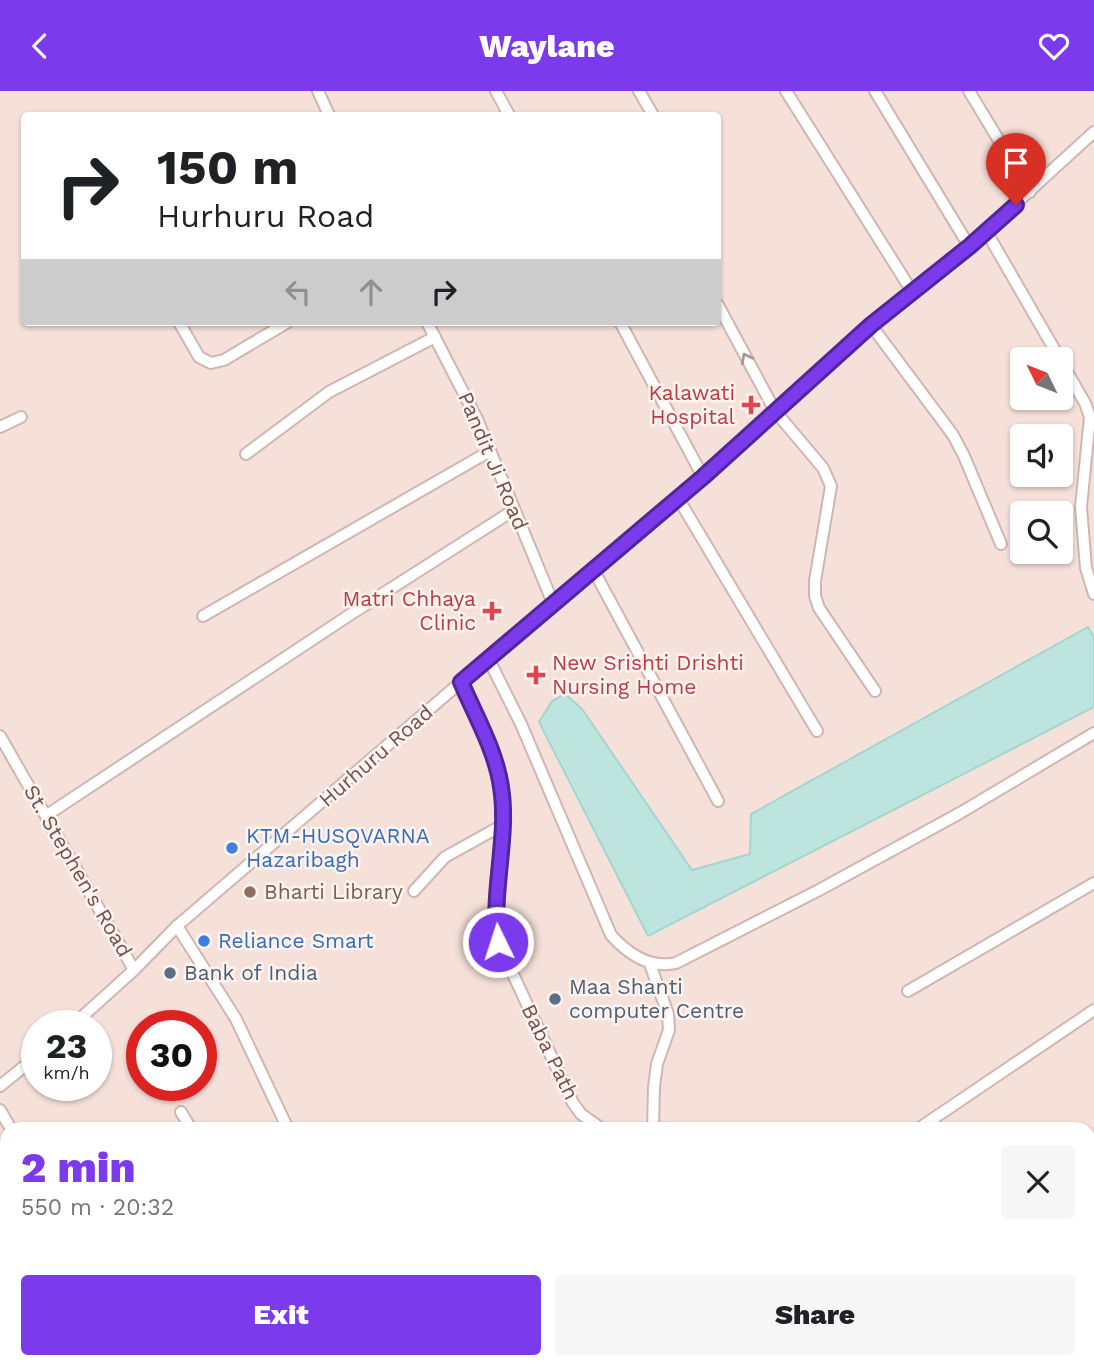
<!DOCTYPE html>
<html lang="en">
<head>
<meta charset="utf-8">
<style>
  body { margin:0; font-family:"Work Sans",sans-serif; background:#f6f6f6; color:#202124; height:100vh; display:flex; flex-direction:column; font-size:26px; white-space:nowrap }
  * { box-sizing:border-box; margin:0 }
  p { font-size:23px; color:#757577 }
  .icon { flex:none; width:38px; height:38px; fill:none; stroke:currentColor; stroke-width:2; stroke-linecap:round; stroke-linejoin:round }
  .map { position:relative; flex:1; overflow:hidden }
  .panel { position:absolute; left:0px; top:1031px; width:1096px; height:247px; display:flex; flex-direction:column; background:#fff; border-radius:21px 21px 0 0; box-shadow:0 2px 5px #0004 }
  .panel>* { flex:none }
  .top-card { position:absolute; left:21px; top:21px; width:700px; height:214px; border-radius:7px; box-shadow:0 2px 5px #0004; background:#fff; color:#202124; overflow:hidden }
  .needle { width:46px; rotate:313deg }
  .buttons { position:absolute; left:1010px; top:256px; display:grid; gap:14px }
  .buttons a { display:grid; place-items:center; width:63px; height:63px; border-radius:7px; background:#fff; box-shadow:0 2px 5px #0004; font-size:35px }
  .speed { position:absolute; left:21px; top:919px; display:flex; gap:14px; font-size:35px; font-weight:700; text-align:center }
  .speed>* { display:grid; place-content:center; width:91px; height:91px; border-radius:50%; background:#fff; box-shadow:0 2px 5px #0004; line-height:1 }
  .speed small { font-size:18px; font-weight:400 }
  .speed .limit { border:10px solid #d22; background:#fff; color:#111 }
  .pin { position:absolute; display:grid; place-items:center; width:60px; height:60px; color:#fff; margin:-72px -30px; border-radius:50% 50% 50% 0; rotate:-45deg; box-shadow:0 0 7px #0007 }
  .pin .icon { rotate:45deg }
  .me { position:absolute; width:77px; margin:-38px; rotate:356deg; stroke-linejoin:round; filter:drop-shadow(0 0 5px #0008) }
  .turn { display:flex; align-items:center; gap:24px; height:147px; padding:0 21px; font-size:32px }
  .turn .icon { width:91px; height:91px; stroke-width:2.5 }
  .turn b { display:block; font-size:49px; line-height:60px }
  .lanes { display:flex; align-items:center; height:66px; padding:0 21px; background:#0003; justify-content:center; gap:35px; direction:ltr }
  .lanes .off { opacity:.35 }
  .round { display:grid; place-items:center; flex:none; width:74px; height:74px; border-radius:7px; background:#f6f6f6 }
  .overview { display:flex; align-items:center; justify-content:space-between; height:119px; padding:0 21px }
  h1 { font-size:42px; font-weight:800; line-height:52px; color:#7c3aed }
  .action { display:flex; gap:14px; margin-top:auto; padding:14px 21px }
  .action a { flex:1; height:80px; border-radius:7px; background:#7c3aed; color:#fff; font-size:28px; font-weight:800; line-height:80px; text-align:center }
  .action a+a { background:#f6f6f6; color:#202124 }
  header { display:flex; justify-content:space-between; align-items:center; height:91px; padding:0 21px; background:#7c3aed; color:#fff; font-size:32px; font-weight:800 }
  .map>svg:first-child { display:block }
  .residential { fill:#f5e1da; fill-rule:evenodd }
  .water { fill:#bee4de; stroke:#a4d5cf; stroke-width:2 }
  .lines { fill:none; stroke-linecap:round; stroke-linejoin:round }
  .street-casing { stroke:#cfb6b1; stroke-width:14 }
  .street { stroke:#fff; stroke-width:10 }
  .oneway { stroke:#ac9694 }
  .route-casing { stroke:#51269a; stroke-width:18 }
  .route { stroke:#7c3aed; stroke-width:12 }
  .health-dot { fill:#e0444e; stroke:#fef4ef; stroke-width:2.5 }
  .shop-dot { fill:#3f7fe0; stroke:#fef4ef; stroke-width:2.5 }
  .education-dot { fill:#8d6e63; stroke:#fef4ef; stroke-width:2.5 }
  .service-dot { fill:#5c6f8a; stroke:#fef4ef; stroke-width:2.5 }
  .labels { text-anchor:middle; stroke-width:5; stroke-linejoin:round; paint-order:stroke }
  .health-label { font-size:21px; fill:#be3a42; stroke:#fef4ef; text-anchor:end }
  .street-label { font-size:21px; fill:#74504d; stroke:#fef4ef }
  .shop-label { font-size:21px; fill:#366cbe; stroke:#fef4ef; text-anchor:start }
  .education-label { font-size:21px; fill:#785e54; stroke:#fef4ef; text-anchor:start }
  .service-label { font-size:21px; fill:#4e5e75; stroke:#fef4ef; text-anchor:start }
</style>
</head>
<body>
<header><svg class="icon" aria-label="back" viewBox="0 0 24 24"><path d="M15 5l-7 7 7 7"/></svg>Waylane<svg class="icon" aria-label="heart" viewBox="0 0 24 24"><path d="M12 20l-8-8c-3-5 5-10 8-4 3-6 11-1 8 4z"/></svg></header>
<div class="map">
<svg width="1094" height="1276" viewBox="0 0 1094 1276">
  <rect width="100%" height="100%" fill="#fbefe9"/>
  <path class="residential" d="M0 0H1094V1276H0ZM24 24H718V231H24ZM1022 268H1060V306H1022ZM1022 345H1060V383H1022ZM1022 422H1060V460H1022ZM37 934H96V994H37ZM142 934H201V994H142ZM7 1038H1088V1270H7Z"/>
  <path class="water" d="M1088 536 1094 546V616L648 845 539 631 552 610 565 603 582 618 692 779 750 763 751 723Z"/>
  <g class="lines">
    <g class="street-casing">
      <g id="street">
        <path d="M318 0 329 24"/>
        <path d="M496 0 509 24"/>
        <path d="M639 0 653 24"/>
        <path d="M786 0 913 202"/>
        <path d="M875 0 969 155"/>
        <path d="M969 0 1030 101"/>
        <path d="M986 140 1060 268"/>
        <path d="M718 214 775 320 823 377 831 395 815 490V505L819 517 875 600"/>
        <path d="M179 231 199 266 211 272 224 269 288 231"/>
        <path d="M427 231 477 328 553 512"/>
        <path d="M620 231 703 386"/>
        <path d="M871 234 953 344 964 365 1001 453"/>
        <path d="M1060 269 1085 312 1090 326 1081 416 1086 477 1094 503"/>
        <path d="M0 336 21 326"/>
        <path d="M246 363 329 301 435 246"/>
        <path d="M678 407 817 640"/>
        <path d="M594 480 718 710"/>
        <path d="M203 525 490 360"/>
        <path d="M489 569 521 633 611 844C629 864 650 878 676 872L821 798 960 722 1094 642"/>
        <path d="M462 591C475 624 496 660 501 696 509 746 490 800 498 851L573 1012 581 1023 602 1038"/>
        <path d="M0 645 134 879"/>
        <path d="M47 724 351 523 514 419"/>
        <path d="M414 800 445 766 501 735"/>
        <path d="M177 835 236 928 288 1038"/>
        <path d="M650 873 668 923 669 939 657 973 654 996 653 1038"/>
        <path d="M908 900 1094 792"/>
        <path d="M73 934 134 879 177 835 553 512 594 480 703 386 871 234 969 155 1094 41"/>
        <path d="M0 995 37 965"/>
        <path d="M0 1019 11 1038"/>
        <path d="M181 1021 191 1038"/>
        <path d="M918 1038 1094 919"/>
        <path d="M1088 1109 1094 1105"/>
        <path d="M0 1168 7 1177"/>
        <path d="M1088 1229 1094 1225"/>
        <path d="M134 1270 137 1276"/>
        <path d="M371 1270 374 1276"/>
        <path d="M504 1270 507 1276"/>
        <path d="M821 1270 826 1276"/>
        <path d="M165 1276 175 1270"/>
        <path d="M523 1276 532 1270"/>
        <path d="M844 1276 852 1270"/>
        <path d="M1031 1276 1038 1270"/>
      </g>
    </g>
    <use href="#street" class="street"/>
  </g>
  <defs><path id="oneway-chevron" d="M-2-3.5L2.5 0L-2 3.5" fill="none" stroke-width="1.6" stroke-linecap="round" stroke-linejoin="round" transform="scale(1.75)"/></defs>
  <use class="oneway" href="#oneway-chevron" transform="translate(746 267) rotate(-118)"/>
  <g class="lines">
    <g class="route-casing">
      <path id="route" d="M498 851C491 800 509 746 501 696 496 660 475 624 461 591L703 386 871 234 970 155 1016 114"/>
    </g>
    <use href="#route" class="route"/>
  </g>
  <g class="health-dot">
    <path d="M747.5 303.5h7v7h7v7h-7v7h-7v-7h-7v-7h7z"/>
    <path d="M488.5 509.5h7v7h7v7h-7v7h-7v-7h-7v-7h7z"/>
    <path d="M532.5 573.5h7v7h7v7h-7v7h-7v-7h-7v-7h7z"/>
  </g>
  <g class="shop-dot">
    <circle cx="232" cy="757" r="7"/>
    <circle cx="204" cy="850" r="7"/>
  </g>
  <circle class="education-dot" cx="250" cy="801" r="7"/>
  <g class="service-dot">
    <circle cx="170" cy="882" r="7"/>
    <circle cx="555" cy="908" r="7"/>
  </g>
  <g class="labels">
    <g class="health-label">
      <text x="735" y="309">Kalawati<tspan x="735" dy="24">Hospital</tspan></text>
      <text x="476" y="515">Matri Chhaya<tspan x="476" dy="24">Clinic</tspan></text>
      <text x="552" y="579" text-anchor="start">New Srishti Drishti<tspan x="552" dy="24">Nursing Home</tspan></text>
    </g>
    <g class="street-label">
      <text transform="translate(493 370) rotate(67)" y="7">Pandit Ji Road</text>
      <text transform="translate(376 665) rotate(-41)" y="7">Hurhuru Road</text>
      <text transform="translate(78 780) rotate(60)" y="7">St. Stephen's Road</text>
      <text transform="translate(550 961) rotate(64)" y="7">Baba Path</text>
    </g>
    <g class="shop-label">
      <text x="246" y="752">KTM-HUSQVARNA<tspan x="246" dy="24">Hazaribagh</tspan></text>
      <text x="218" y="857">Reliance Smart</text>
    </g>
    <g class="education-label">
      <text x="264" y="808">Bharti Library</text>
    </g>
    <g class="service-label">
      <text x="184" y="889">Bank of India</text>
      <text x="569" y="903">Maa Shanti<tspan x="569" dy="24">computer Centre</tspan></text>
    </g>
  </g>
</svg>
<div class="buttons">
<a><svg class="needle" viewBox="-14 -14 28 28"><path d="M0-13l5 13h-10z" fill="#e53935"/><path d="M0 13l5-13h-10z" fill="#757577"/></svg></a>
<a><svg class="icon" aria-label="sound" viewBox="0 0 24 24"><path d="M4 9h4l5-4v14l-5-4H4zM17 9q2 3 0 6"/></svg></a>
<a><svg class="icon" aria-label="search" viewBox="0 0 24 24"><circle cx="10" cy="10" r="6"/><path d="M15 15l6 6"/></svg></a>
</div>
<div class="speed"><div>23<small>km/h</small></div><div class="limit">30</div></div>
<div class="pin" style="left:1016px;top:114px;background:#d93025"><svg class="icon" aria-label="arrive" viewBox="0 0 24 24"><path d="M6 21V4h12l-3 4 3 4H6"/></svg></div>
<svg class="me" style="left:498px;top:851px" viewBox="-20 -20 40 40"><circle r="17" fill="#7c3aed" stroke="#fff" stroke-width="3"/><path d="M0-11L8 9 0 5-8 9z" fill="#fff"/></svg>
<div class="top-card">
<div class="turn"><svg class="icon" aria-label="right" viewBox="0 0 24 24"><path d="M7 20v-9h11M14 6l5 5-5 5"/></svg><div><b>150 m</b>Hurhuru Road</div></div>
<div class="lanes"><svg class="icon off" aria-label="left" viewBox="0 0 24 24"><path d="M17 20v-9H6M10 6l-5 5 5 5"/></svg><svg class="icon off" aria-label="ahead" viewBox="0 0 24 24"><path d="M12 20V5M6 11l6-6 6 6"/></svg><svg class="icon" aria-label="right" viewBox="0 0 24 24"><path d="M7 20v-9h11M14 6l5 5-5 5"/></svg></div>
</div>
<section class="panel">
<div class="overview"><div><h1>2 min</h1><p>550 m · 20:32</p></div><a class="round"><svg class="icon" aria-label="close" viewBox="0 0 24 24"><path d="M6 6l12 12M18 6L6 18"/></svg></a></div>
<div class="action"><a>Exit</a><a>Share</a></div>
</section>
</div>
</body>
</html>
